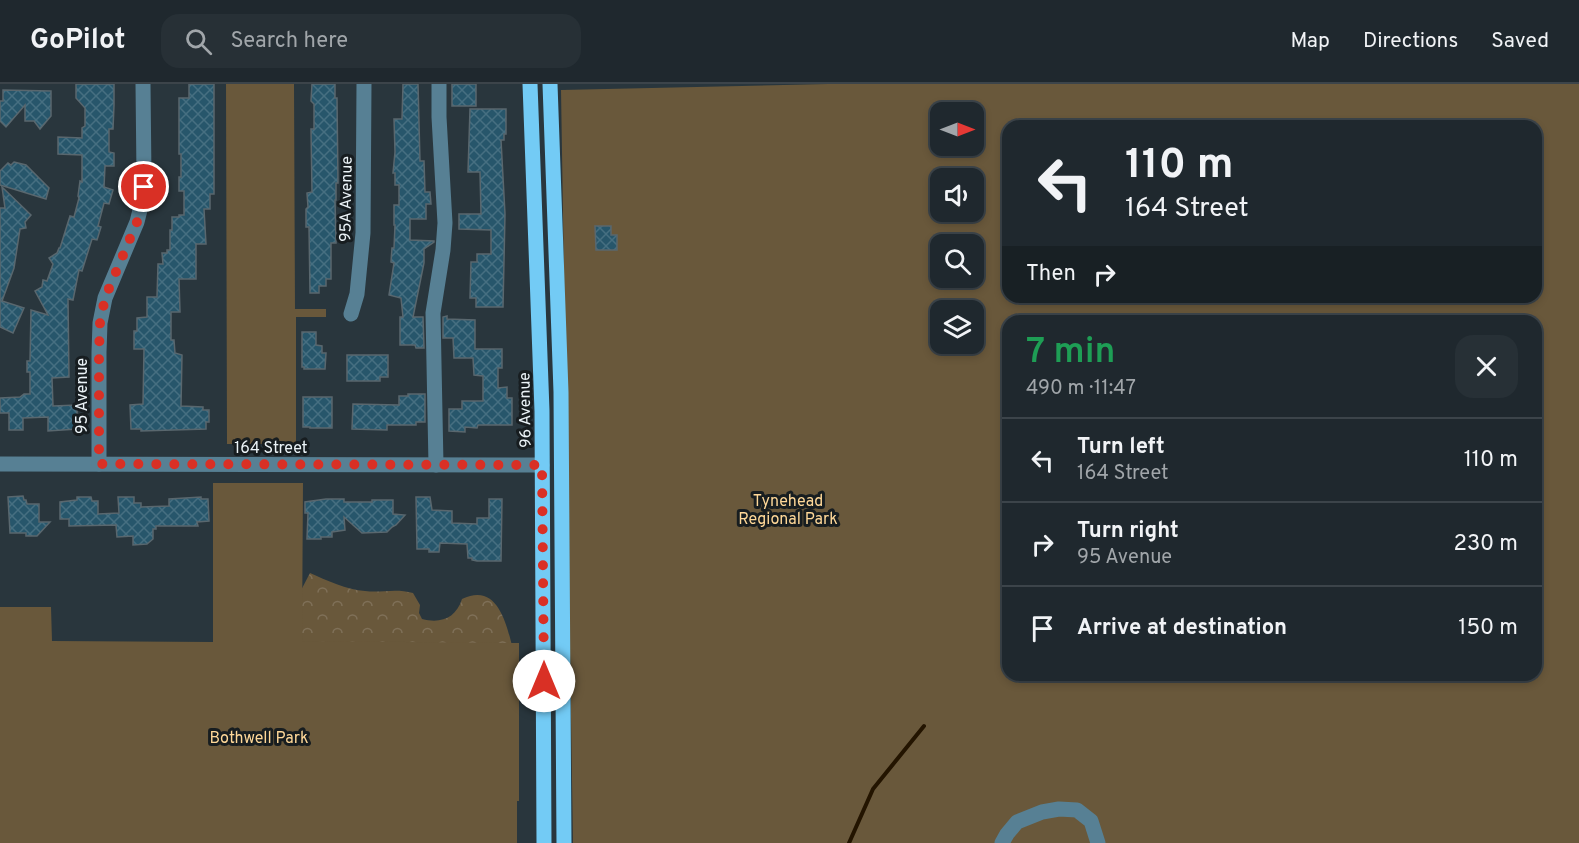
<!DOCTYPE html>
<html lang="en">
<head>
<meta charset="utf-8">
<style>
  body { margin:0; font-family:Overpass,sans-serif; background:#273036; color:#f1f3f6; height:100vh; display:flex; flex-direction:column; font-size:22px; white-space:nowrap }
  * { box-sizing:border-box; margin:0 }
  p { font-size:20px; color:#a1a6aa }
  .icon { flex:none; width:33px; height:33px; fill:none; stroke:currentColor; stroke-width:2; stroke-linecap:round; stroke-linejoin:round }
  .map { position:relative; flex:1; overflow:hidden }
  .side { position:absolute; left:1002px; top:231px; width:540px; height:366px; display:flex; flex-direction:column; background:#1f282e; border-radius:18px; box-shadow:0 3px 9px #0003,0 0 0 2px #3c444a }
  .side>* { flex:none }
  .guide { position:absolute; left:1002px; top:36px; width:540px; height:183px; border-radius:18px; box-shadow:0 3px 9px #0003,0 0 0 2px #3c444a; background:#1f282e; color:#f1f3f6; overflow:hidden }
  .needle { width:39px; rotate:90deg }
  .fabs { position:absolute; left:930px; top:18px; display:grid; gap:12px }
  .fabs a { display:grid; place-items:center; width:54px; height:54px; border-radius:12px; background:#1f282e; box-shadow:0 3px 9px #0003,0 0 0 2px #3c444a; font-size:30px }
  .pin { position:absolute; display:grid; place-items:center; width:51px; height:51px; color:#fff; margin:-26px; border:3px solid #fff; border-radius:50%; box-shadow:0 2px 6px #0007 }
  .me { position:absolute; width:66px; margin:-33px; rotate:0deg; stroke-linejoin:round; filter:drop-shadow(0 0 4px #0008) }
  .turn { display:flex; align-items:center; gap:21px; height:126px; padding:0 24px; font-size:27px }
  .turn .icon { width:78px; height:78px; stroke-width:2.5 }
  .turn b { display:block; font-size:42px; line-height:51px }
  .then { display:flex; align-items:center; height:57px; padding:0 24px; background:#0003; gap:12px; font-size:22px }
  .round { display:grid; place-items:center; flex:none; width:63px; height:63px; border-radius:18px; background:#273036 }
  .overview { display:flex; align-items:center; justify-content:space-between; height:102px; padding:0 24px }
  h1 { font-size:36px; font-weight:600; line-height:45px; color:#1e9e55 }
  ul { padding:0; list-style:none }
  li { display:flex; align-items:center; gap:18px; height:84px; padding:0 24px; border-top:2px solid #3c444a }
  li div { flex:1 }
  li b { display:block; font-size:22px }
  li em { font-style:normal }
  header { display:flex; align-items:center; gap:36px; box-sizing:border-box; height:84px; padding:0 30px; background:#1f282e; border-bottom:2px solid #3c444a }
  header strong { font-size:28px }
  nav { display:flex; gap:33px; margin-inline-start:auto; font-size:21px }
  .search { width:420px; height:54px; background:#273036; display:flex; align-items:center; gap:15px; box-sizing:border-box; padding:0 21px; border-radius:18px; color:#a1a6aa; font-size:22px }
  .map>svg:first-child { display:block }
  .forest { fill:url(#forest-crowns) }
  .green { fill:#69583b; fill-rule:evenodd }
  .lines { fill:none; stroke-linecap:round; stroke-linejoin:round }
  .stream { stroke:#231400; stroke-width:4 }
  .building { fill:url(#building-cross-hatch); stroke:#59676e; stroke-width:1.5 }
  .minor { stroke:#578094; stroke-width:15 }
  .major { stroke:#73cbf5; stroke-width:15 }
  .route { stroke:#d93025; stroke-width:10; stroke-dasharray:0 18 }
  .labels { text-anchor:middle; stroke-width:6; stroke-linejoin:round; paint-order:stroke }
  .street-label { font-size:16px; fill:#ebf3f7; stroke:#171d20 }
  .park-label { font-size:16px; fill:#ffd898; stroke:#171d20 }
</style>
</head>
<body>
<header>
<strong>GoPilot</strong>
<div class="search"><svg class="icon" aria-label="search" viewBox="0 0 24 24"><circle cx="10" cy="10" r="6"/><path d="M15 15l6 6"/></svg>Search here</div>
<nav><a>Map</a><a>Directions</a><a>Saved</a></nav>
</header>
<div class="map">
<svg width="1579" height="759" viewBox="0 0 1579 759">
  <defs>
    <pattern id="forest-crowns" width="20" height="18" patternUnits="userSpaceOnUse" patternTransform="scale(1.5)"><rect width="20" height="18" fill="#69583b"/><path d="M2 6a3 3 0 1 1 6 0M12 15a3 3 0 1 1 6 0" fill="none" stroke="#7f7058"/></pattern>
    <pattern id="building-cross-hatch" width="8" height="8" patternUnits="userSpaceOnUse" patternTransform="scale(1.5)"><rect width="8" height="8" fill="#27566b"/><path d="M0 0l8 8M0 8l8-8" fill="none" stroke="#466f81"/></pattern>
  </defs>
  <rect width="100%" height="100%" fill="#29363d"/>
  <path class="forest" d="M310 489C326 496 347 506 365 507 382 509 395 504 413 509L420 521 419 529 422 535C441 540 456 534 462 515 499 497 507 543 514 569L306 759 297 514Z"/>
  <g class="green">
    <path d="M226 0H294L295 225H326V233H296V360H227Z"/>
    <path d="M828 0H1579V759H573L561 6ZM940 28H974V62H940ZM1008 42H1536V213H1008ZM940 94H974V128H940ZM940 160H974V194H940ZM940 226H974V260H940ZM1008 237H1536V591H1008Z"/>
    <path d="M213 399H303L302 557 519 559V717H517V759H0V523H51L52 557 213 558Z"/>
  </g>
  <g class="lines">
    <path class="stream" d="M849 759 873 705 924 642"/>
  </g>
  <g class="building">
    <path d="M76 0H114V21L113 45H109V68L114 69V82H105L104 103 113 106 109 120 104 119 98 142 101 143 97 156 92 155 82 187 79 186 73 216 68 215 69 293 52 294 53 322 77 321V345L48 347V333L23 334V346H9V329H0V314L20 313 24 310H30V288H27V277H30L31 226 48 231 35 207 42 203 43 196 47 197 53 180 49 174 57 169 59 164H60L70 132 74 133 79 114 78 112 80 97 82 98V71L58 70V53L82 54V44L85 42V24L76 14Z"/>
    <path d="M189 0H214V110H210V125H204L206 160H196V195H179L180 228H171V256H174L175 269 182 271 181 322 203 323V326H209V338H206V345L141 347V345H131L130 321 143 320 144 265H134V247H137V234L147 233V213H157L158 180H163L162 169H167V166H170V146H172V133H179V131H184V107H179V93H181V70H179V14H189Z"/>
    <path d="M312 0H335V14H337L338 99H336V116H335L336 159H331V195H326V202H319V209H310L309 143H306V125L308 123 307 109 312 108 311 45H314V20L311 17Z"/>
    <path d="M403 0H418L420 77H424L425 108H430L431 120H426V135H410V156L434 157V158L424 165V179L413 233H423L424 264H416L415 261H400V233H403L401 214 389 211 394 179 391 178 392 164H394L395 141H394V121H399V101H395V89H393L395 68 394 35H402Z"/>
    <rect x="452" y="0" width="24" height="22"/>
    <path d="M3 6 51 7V32L40 45 34 37H25V21L6 43 0 37V17H3Z"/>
    <path d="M470 25H506V50H504V56H501L505 130 503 223H476V214H470L471 178H477V170H491V146L459 145V130H481L480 88H468Z"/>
    <path d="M14 78 26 81 49 104 46 115 0 101V87L8 79 11 81Z"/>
    <path d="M2 103 31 131 25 138 26 144 20 145 14 184 2 217 24 224 13 249 0 243V124H5Z"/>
    <path d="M595 142H611V151H617V166H596Z"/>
    <path d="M447 232V235L475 236V265H502V284H498V304L507 303V314H512V341H478L477 344 465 343V348L449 347V325H462V317H483V292L474 291 473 274H454L453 254H443V233Z"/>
    <path d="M302 248H316V261L322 262V269H326L325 285H304V283H302Z"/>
    <path d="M347 271H388V293H380V297H347Z"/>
    <path d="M408 310H425V338H416V341H387V346L352 345 353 320 399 321V312H408Z"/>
    <path d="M303 313H332V344H310V343H303Z"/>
    <path d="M23 412 24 416H26L27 420H39V438H50L37 452H26V449H10L8 413Z"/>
    <path d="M77 413H91L92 417H98V430L119 429 118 413H134V419H141V423L169 422V415L201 413V415H208L209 437 197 438 198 442H156V445H153V455L147 460 133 461V452L117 453 116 441 69 442V435H60V418L77 416Z"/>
    <path d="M416 413H430L432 426 452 427V439L477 440V434H489V415H502L501 477H477L472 476V474H468L467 460 440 459 439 468H429V465H417Z"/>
    <path d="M326 415H344V418H372V416H393V430L405 431 396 441 392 443 387 448 362 449 344 433 345 446 332 448V453H321V455H307L308 429H305V418Z"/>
  </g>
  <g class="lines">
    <g class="minor">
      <path d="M351 230 357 210 363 149 364 0"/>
      <path d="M0 380 542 381"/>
      <path d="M99 380V268L100 239 105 214 137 138 141 122 144 92 143 0"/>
      <path d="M436 381 433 229 443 166 445 139 439 33V0"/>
      <path d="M1002 759 1007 750 1017 738 1042 728 1059 725 1077 726 1091 737 1098 759"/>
    </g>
    <g class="major">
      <path d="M530 0 542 327 544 759"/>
      <path d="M550 0 561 308 564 759"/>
    </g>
  </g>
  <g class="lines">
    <path class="route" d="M144 103 137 138 105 214 100 239 99 268V380L542 381 544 597"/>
  </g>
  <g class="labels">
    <g class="street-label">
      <text transform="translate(345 115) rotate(-89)" y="6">95A Avenue</text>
      <text transform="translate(81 312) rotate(-90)" y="6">95 Avenue</text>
      <text transform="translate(524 326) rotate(-91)" y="6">96 Avenue</text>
      <text x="271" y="369">164 Street</text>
    </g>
    <g class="park-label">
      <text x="788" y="422">Tynehead<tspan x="788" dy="18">Regional Park</tspan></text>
      <text x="259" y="659">Bothwell Park</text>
    </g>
  </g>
</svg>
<div class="fabs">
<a><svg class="needle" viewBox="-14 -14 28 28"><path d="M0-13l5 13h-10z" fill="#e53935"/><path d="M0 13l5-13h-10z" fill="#a1a6aa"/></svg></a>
<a><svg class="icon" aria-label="sound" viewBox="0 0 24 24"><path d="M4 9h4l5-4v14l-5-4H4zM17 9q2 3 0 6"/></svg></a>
<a><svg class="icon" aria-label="search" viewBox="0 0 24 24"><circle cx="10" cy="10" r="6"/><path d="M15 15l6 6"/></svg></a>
<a><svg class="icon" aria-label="layers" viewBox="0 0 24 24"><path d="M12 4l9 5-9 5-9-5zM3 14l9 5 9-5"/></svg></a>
</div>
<div class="pin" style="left:144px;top:103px;background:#d93025"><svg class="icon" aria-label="arrive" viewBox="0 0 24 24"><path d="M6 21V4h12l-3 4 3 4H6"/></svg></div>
<svg class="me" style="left:544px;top:597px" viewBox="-20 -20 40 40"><circle r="19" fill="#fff"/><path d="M0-13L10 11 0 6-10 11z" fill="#d93025"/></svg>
<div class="guide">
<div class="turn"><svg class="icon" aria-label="left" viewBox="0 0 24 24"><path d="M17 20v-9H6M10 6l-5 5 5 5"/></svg><div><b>110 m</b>164 Street</div></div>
<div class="then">Then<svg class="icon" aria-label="right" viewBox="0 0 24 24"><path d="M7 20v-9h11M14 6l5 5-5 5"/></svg></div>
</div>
<section class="side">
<div class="overview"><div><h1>7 min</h1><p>490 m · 11:47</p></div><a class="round"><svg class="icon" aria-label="close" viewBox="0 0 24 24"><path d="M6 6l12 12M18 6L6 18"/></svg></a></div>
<ul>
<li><svg class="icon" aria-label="left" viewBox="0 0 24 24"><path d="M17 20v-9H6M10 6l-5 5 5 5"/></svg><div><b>Turn left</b><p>164 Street</p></div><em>110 m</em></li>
<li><svg class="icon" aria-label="right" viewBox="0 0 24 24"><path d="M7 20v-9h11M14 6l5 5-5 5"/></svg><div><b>Turn right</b><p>95 Avenue</p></div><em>230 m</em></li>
<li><svg class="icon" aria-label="arrive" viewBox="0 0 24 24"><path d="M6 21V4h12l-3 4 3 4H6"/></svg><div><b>Arrive at destination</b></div><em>150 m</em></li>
</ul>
</section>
</div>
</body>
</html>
